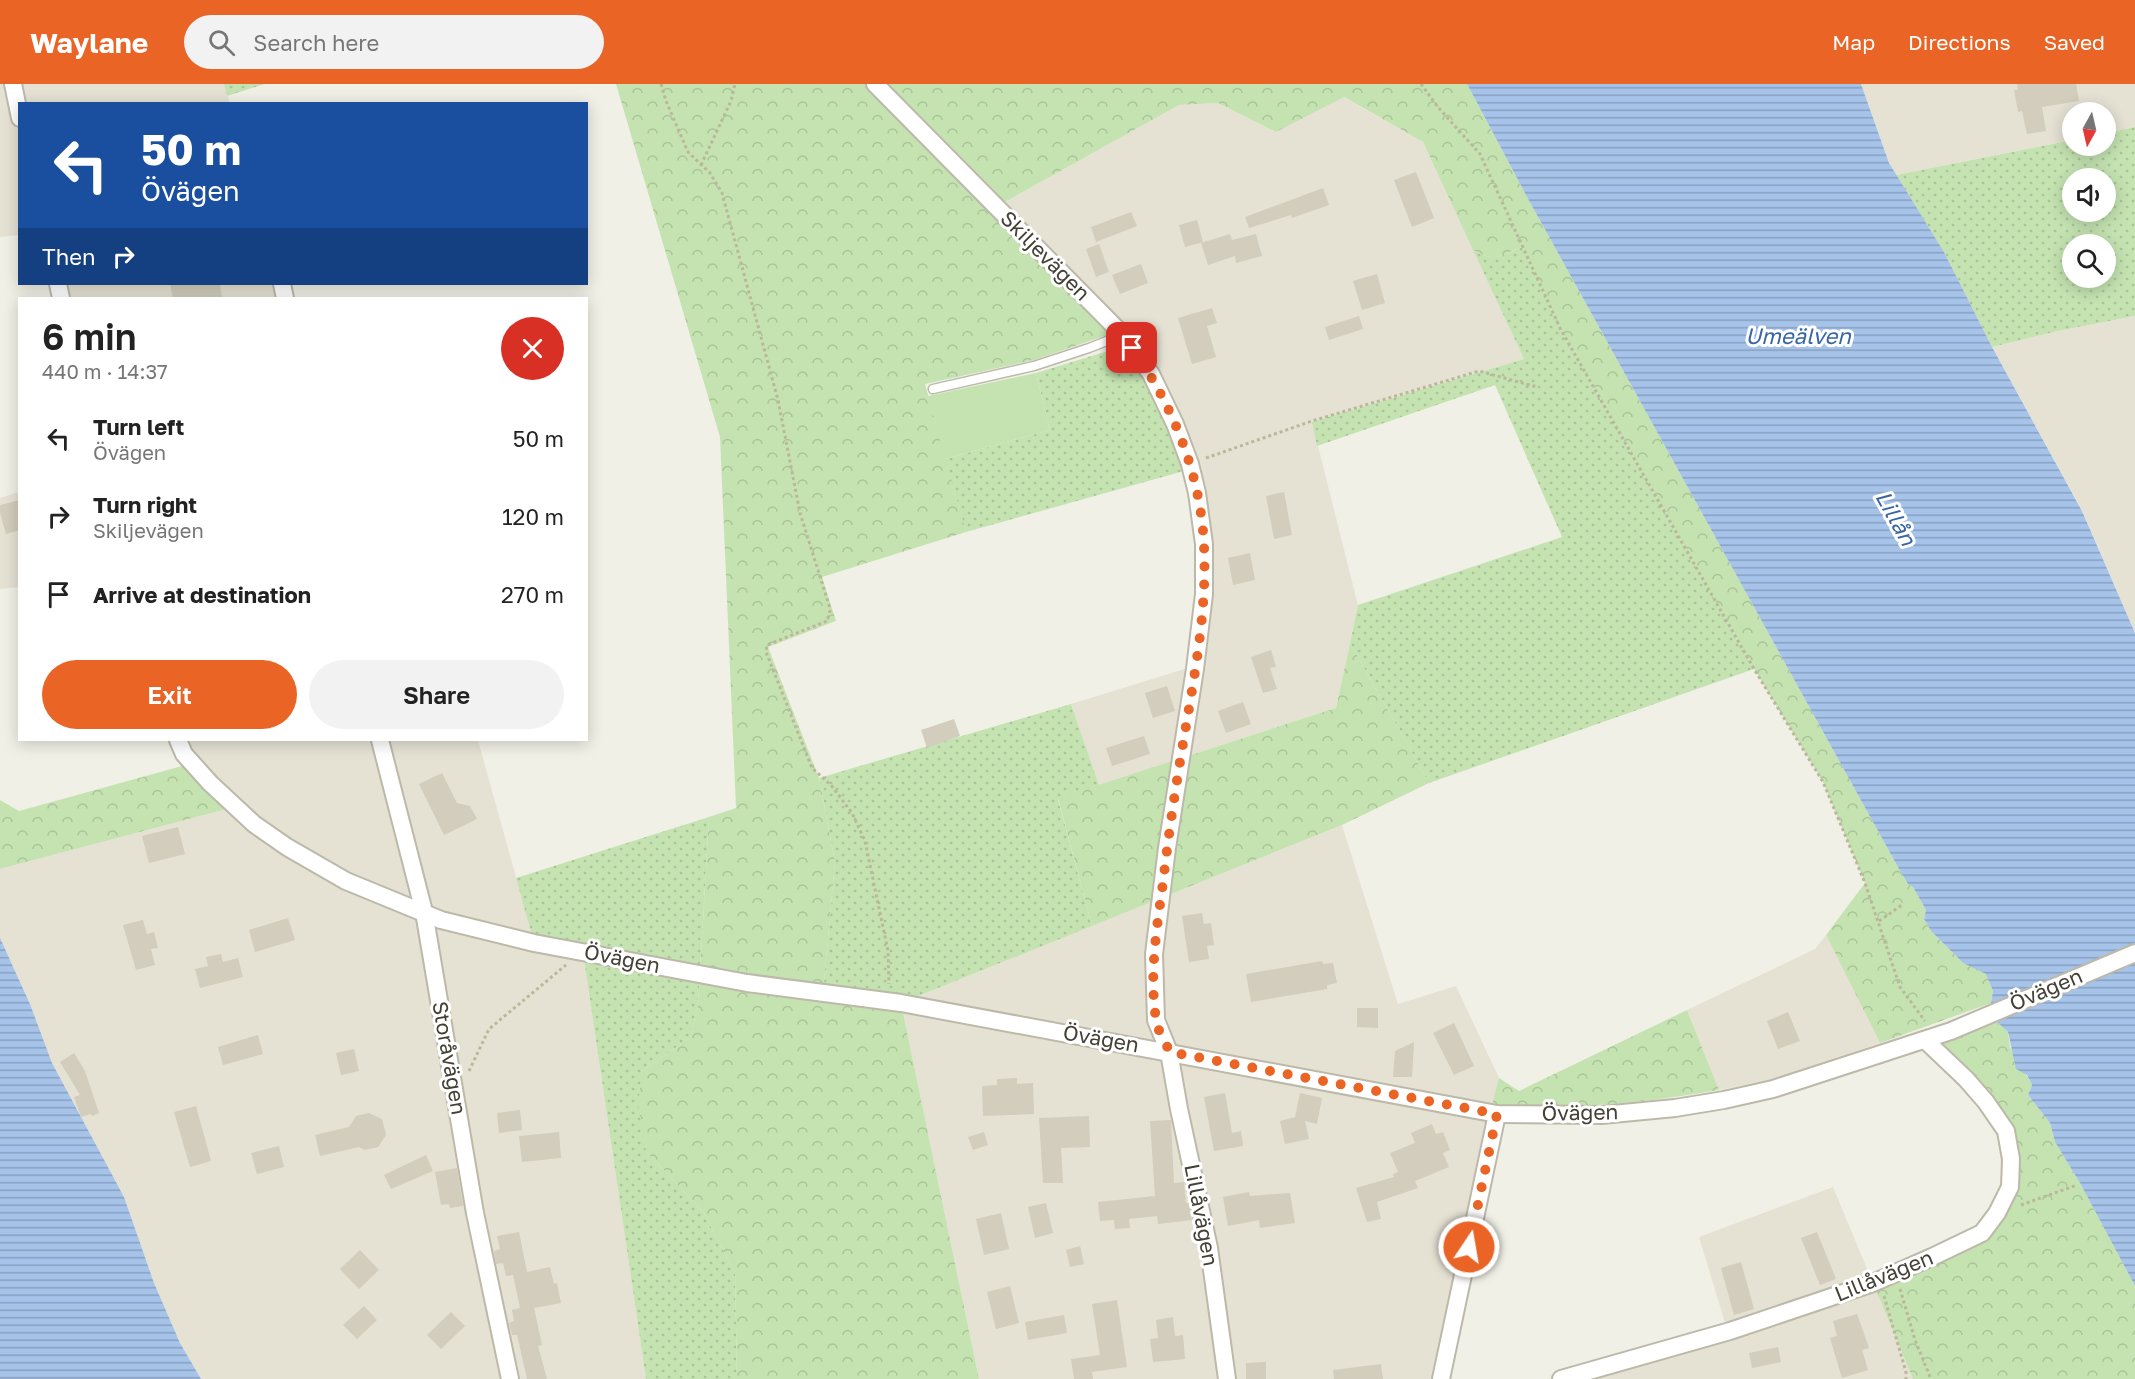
<!DOCTYPE html>
<html lang="en">
<head>
<meta charset="utf-8">
<style>
  body { margin:0; font-family:"Golos Text",sans-serif; background:#f2f2f2; color:#222; height:100vh; display:flex; flex-direction:column; font-size:22px; white-space:nowrap }
  * { box-sizing:border-box; margin:0 }
  p { font-size:20px; color:#767676 }
  .icon { flex:none; width:33px; height:33px; fill:none; stroke:currentColor; stroke-width:2; stroke-linecap:round; stroke-linejoin:round }
  .map { position:relative; flex:1; overflow:hidden }
  .drawer { position:absolute; left:18px; top:213px; width:570px; height:444px; display:flex; flex-direction:column; background:#fff; border-radius:0px; box-shadow:0 3px 15px #0003 }
  .drawer>* { flex:none }
  .banner { position:absolute; left:18px; top:18px; width:570px; height:183px; border-radius:0px; box-shadow:0 3px 15px #0003; background:#1a4fa0; color:#fff; overflow:hidden }
  .needle { width:39px; rotate:188deg }
  .controls { position:absolute; left:2062px; top:18px; display:grid; gap:12px }
  .controls a { display:grid; place-items:center; width:54px; height:54px; border-radius:50%; background:#fff; box-shadow:0 3px 15px #0003; font-size:30px }
  .pin { position:absolute; display:grid; place-items:center; width:51px; height:51px; color:#fff; margin:-26px; border-radius:12px; box-shadow:0 3px 9px #0006 }
  .me { position:absolute; width:66px; margin:-33px; rotate:12deg; stroke-linejoin:round; filter:drop-shadow(0 0 4px #0008) }
  .turn { display:flex; align-items:center; gap:21px; height:126px; padding:0 24px; font-size:27px }
  .turn .icon { width:78px; height:78px; stroke-width:2.5 }
  .turn b { display:block; font-size:42px; line-height:51px }
  .then { display:flex; align-items:center; height:57px; padding:0 24px; background:#0003; gap:12px; font-size:22px }
  .round { display:grid; place-items:center; flex:none; width:63px; height:63px; border-radius:32px; background:#f2f2f2 }
  .summary { display:flex; align-items:center; justify-content:space-between; height:102px; padding:0 24px }
  h1 { font-size:36px; font-weight:600; line-height:45px }
  .cta { display:flex; gap:12px; margin-top:auto; padding:12px 24px }
  .cta a { flex:1; height:69px; border-radius:36px; background:#e96425; color:#fff; font-size:24px; font-weight:600; line-height:69px; text-align:center }
  .cta a+a { background:#f2f2f2; color:#222 }
  ul { padding:0; list-style:none }
  li { display:flex; align-items:center; gap:18px; height:78px; padding:0 24px }
  li div { flex:1 }
  li b { display:block; font-size:22px }
  li em { font-style:normal }
  header { display:flex; align-items:center; gap:36px; box-sizing:border-box; height:84px; padding:0 30px; background:#e96425; color:#fff }
  header strong { font-size:28px }
  nav { display:flex; gap:33px; margin-inline-start:auto; font-size:21px }
  .search { width:420px; height:54px; background:#f2f2f2; display:flex; align-items:center; gap:15px; box-sizing:border-box; padding:0 21px; border-radius:33px; color:#767676; font-size:22px }
  .map>svg:first-child { display:block }
  .residential { fill:#e5e2d4 }
  .grass { fill:url(#grass-dots); fill-rule:evenodd }
  .forest { fill:url(#forest-crowns) }
  .garden { fill:#c4e3b1 }
  .water { fill:url(#water-rules) }
  .building { fill:#d2cdbc }
  .lines { fill:none; stroke-linecap:round; stroke-linejoin:round }
  .service-casing { stroke:#bcb9a9; stroke-width:11 }
  .minor-casing { stroke:#bcb9a9; stroke-width:20 }
  .path { stroke:#bcb69b; stroke-width:3; stroke-dasharray:3 3; stroke-linecap:butt }
  .service { stroke:#fff; stroke-width:8 }
  .minor { stroke:#fff; stroke-width:16 }
  .route { stroke:#e96425; stroke-width:10; stroke-dasharray:0 18 }
  .labels { text-anchor:middle; stroke-width:6; stroke-linejoin:round; paint-order:stroke }
  .street-label { font-size:21px; fill:#434036; stroke:#fff }
  .water-label { font-size:22px; font-style:italic; fill:#3865a6; stroke:#fff }
</style>
</head>
<body>
<header>
<strong>Waylane</strong>
<div class="search"><svg class="icon" aria-label="search" viewBox="0 0 24 24"><circle cx="10" cy="10" r="6"/><path d="M15 15l6 6"/></svg>Search here</div>
<nav><a>Map</a><a>Directions</a><a>Saved</a></nav>
</header>
<div class="map">
<svg width="2135" height="1295" viewBox="0 0 2135 1295">
  <defs>
    <pattern id="grass-dots" width="8" height="8" patternUnits="userSpaceOnUse" patternTransform="scale(1.5)"><rect width="8" height="8" fill="#c4e3b1"/><path d="M2 2h.1M6 6h.1" fill="none" stroke="#aac499" stroke-width="1.8" stroke-linecap="round"/></pattern>
    <pattern id="forest-crowns" width="20" height="18" patternUnits="userSpaceOnUse" patternTransform="scale(1.5)"><rect width="20" height="18" fill="#c4e3b1"/><path d="M2 6a3 3 0 1 1 6 0M12 15a3 3 0 1 1 6 0" fill="none" stroke="#aac499"/></pattern>
    <pattern id="water-rules" width="6" height="5" patternUnits="userSpaceOnUse" patternTransform="scale(1.5)"><rect width="6" height="5" fill="#a6c3ea"/><path d="M0 2.5h6" fill="none" stroke="#89a0be"/></pattern>
  </defs>
  <rect width="100%" height="100%" fill="#f1f0e6"/>
  <g class="residential">
    <path d="M0 0H224L230 19 20 20 19 151 0 153Z"/>
    <path d="M1861 0H2135V43L2106 49V28H2073V56L1896 91 1889 79Z"/>
    <path d="M1343 13 1423 58 1524 275 1312 338 1358 521 1336 624 1099 701 1071 620 1204 579 1213 508V457L1205 408 1195 368 1183 336 1157 287 1131 247 1005 118 1179 21 1218 19 1276 48Z"/>
    <path d="M58 200H282L285 214H61Z"/>
    <path d="M2135 232V549L2082 426 1992 263 2058 247Z"/>
    <path d="M19 408V503L0 505V414Z"/>
    <path d="M178 656H478L534 858 583 867 646 1295H201L180 1259 154 1199 124 1113 52 979 30 920 0 854V785L234 723Z"/>
    <path d="M1342 741 1398 920 1456 902 1499 994 1436 1295H979L901 919Z"/>
    <path d="M1826 851 1880 959 1773 995 1719 1006 1687 926 1815 865Z"/>
    <path d="M1833 1103 1913 1295H1575L1729 1252 1699 1153Z"/>
  </g>
  <g class="grass">
    <path d="M224 0H265L227 12Z"/>
    <path d="M2135 43V232L2058 247 1992 263 1944 168 1896 91 2073 56V62H2106V49ZM2073 94H2106V128H2073ZM2073 160H2106V194H2073Z"/>
    <path d="M1522 163 1561 246 1754 585 1429 699 1350 559 1358 521 1562 453 1495 301 1317 362 1312 338 1524 275 1473 166C1494 178 1501 172 1522 163Z"/>
    <path d="M1121 263 1143 295 1169 343 1184 387 966 448 945 375 1050 346 1036 289Z"/>
    <path d="M1071 620 1099 701 1058 715 1092 842 901 919 823 909 835 778 819 694Z"/>
    <path d="M709 733 698 922 690 954 642 987 646 1067 704 1129 735 1189 737 1295H646L583 868 534 859 516 794Z"/>
  </g>
  <g class="forest">
    <path d="M616 0H1467L1527 113 1899 785 1908 800 1913 803 1926 826 1924 835 1931 847 1963 879 1986 889 1993 907 1991 919 1880 959 1826 851 1865 799 1823 698 1754 585 1561 246 1522 163C1501 171 1495 179 1473 166L1423 58 1344 13 1276 48 1218 19 1179 21 1005 118 979 104 993 128 1110 250 1034 276 925 300 966 448 822 493 836 537 768 563 819 694 835 778 823 909 901 919 979 1295H737L735 1189 704 1129 646 1067 638 1021 642 987 690 954 698 922 709 733 736 724 720 353Z"/>
    <path d="M1350 559 1429 699 1342 741 1092 842 1058 714 1336 624Z"/>
    <path d="M193 679 234 723 0 785V716L19 727Z"/>
    <path d="M1687 926 1719 1006C1645 1019 1567 1027 1492 1021L1499 994 1519 1007Z"/>
    <path d="M1996 937 2008 948 2010 963 2032 1001 2028 1011 2050 1039 2055 1058 2080 1099 2135 1202V1295H1913L1873 1199 1982 1149 2010 1103 2006 1047 1925 956Z"/>
  </g>
  <path class="garden" d="M1036 289 1050 346 945 375 928 312Z"/>
  <g class="water">
    <path d="M1467 0H1861L1889 79 1944 168 1992 263 2082 427 2135 549V1202L2080 1099 2055 1058 2050 1039 2028 1011 2032 1001 2027 991 2016 985 2008 948 1996 937 1991 919 1993 907 1986 890 1963 879 1931 847 1924 835 1926 826 1913 803 1908 800 1899 785 1527 113Z"/>
    <path d="M0 854 30 920 52 979 124 1113 154 1199 180 1259 201 1295H0Z"/>
  </g>
  <g class="building">
    <path d="M2017 0H2076L2079 17 2042 23 2046 47 2027 50 2022 27 2018 28 2014 6H2018Z"/>
    <path d="M1416 88 1434 134 1412 143 1394 96Z"/>
    <path d="M1323 104 1329 121 1292 134 1291 131 1249 144 1245 133Z"/>
    <path d="M1131 128 1137 142 1096 158 1091 143Z"/>
    <path d="M1197 136 1203 158 1185 163 1179 141Z"/>
    <path d="M1230 150 1232 156 1256 150 1262 172 1236 179 1235 172 1208 181 1201 159Z"/>
    <path d="M1099 160 1109 188 1096 193 1086 165Z"/>
    <path d="M1141 180 1148 199 1120 210 1112 191Z"/>
    <path d="M1377 190 1385 219 1362 226 1353 197Z"/>
    <path d="M170 200H220L222 214H173Z"/>
    <path d="M1212 224 1217 239 1207 242 1216 273 1192 280 1178 234Z"/>
    <path d="M1359 232 1363 245 1329 256 1325 243Z"/>
    <path d="M1284 408 1292 451 1274 455 1266 412Z"/>
    <path d="M20 416V446L6 450 0 429V421Z"/>
    <path d="M1250 469 1255 496 1233 501 1228 474Z"/>
    <path d="M1271 566 1276 583 1270 584 1277 605 1263 609 1251 573Z"/>
    <path d="M1167 602 1175 627 1153 634 1145 609Z"/>
    <path d="M1243 618 1251 640 1226 649 1218 627Z"/>
    <path d="M954 635 960 652 927 664 921 646Z"/>
    <path d="M1144 652 1150 670 1112 682 1106 664Z"/>
    <path d="M442 689 457 719 470 722 477 735 444 751 419 700Z"/>
    <path d="M178 743 185 770 149 779 142 752Z"/>
    <path d="M1202 829 1204 840 1211 839 1214 861 1207 862 1209 875 1189 878 1182 832Z"/>
    <path d="M288 834 295 856 255 868 249 846Z"/>
    <path d="M143 836 147 850 154 848 158 864 151 865 155 881 136 886 123 841Z"/>
    <path d="M221 870 223 878 238 874 243 893 200 904 195 885 208 882 206 873Z"/>
    <path d="M1322 877 1323 880 1333 879 1337 899 1327 901V905L1251 918 1246 890Z"/>
    <path d="M1357 924H1378V944L1357 943Z"/>
    <path d="M1788 928 1800 957 1778 965 1767 937Z"/>
    <path d="M1454 939 1474 982 1454 991 1433 949Z"/>
    <path d="M258 951 263 970 223 981 218 963Z"/>
    <path d="M1414 958 1412 993H1393L1395 967Z"/>
    <path d="M354 965 359 987 341 991 336 969Z"/>
    <path d="M74 969 85 987 99 1029 92 1032 91 1030 81 1033 74 1013 80 1011 60 978Z"/>
    <path d="M1017 994V1000L1033 999 1034 1030 983 1032 982 1002 997 1001V995Z"/>
    <path d="M1225 1009 1232 1049 1241 1047 1243 1062 1214 1067 1204 1013Z"/>
    <path d="M1300 1009 1322 1014 1317 1040 1305 1037 1309 1055 1285 1060 1280 1037 1295 1033Z"/>
    <path d="M196 1022 211 1077 190 1083 174 1028Z"/>
    <path d="M520 1026 522 1046 499 1049 497 1029Z"/>
    <path d="M369 1029 382 1035 386 1051 378 1063 365 1066 359 1063 320 1072 315 1051 349 1043 356 1032Z"/>
    <path d="M1089 1032 1090 1063 1061 1064 1063 1099H1043L1039 1034Z"/>
    <path d="M1171 1036 1174 1099 1184 1098 1186 1119H1189L1192 1136 1158 1140 1157 1132 1129 1135 1130 1144 1115 1145 1114 1136 1100 1137 1098 1118 1155 1112 1150 1037Z"/>
    <path d="M1432 1040 1436 1050 1443 1048 1450 1066 1443 1069 1449 1083 1415 1097 1418 1104 1377 1118 1381 1135 1367 1138 1356 1104 1394 1093 1393 1090 1398 1088 1390 1069 1415 1059 1411 1049Z"/>
    <path d="M559 1048 561 1074 522 1078 519 1052Z"/>
    <path d="M984 1048 988 1061 973 1066 968 1053Z"/>
    <path d="M279 1062 284 1083 257 1090 251 1069Z"/>
    <path d="M426 1071 433 1087 391 1105 384 1091Z"/>
    <path d="M457 1084 463 1122 450 1124 449 1120 441 1121 435 1088Z"/>
    <path d="M1249 1108 1250 1112 1290 1109 1295 1139 1260 1144 1259 1136 1228 1142 1223 1113Z"/>
    <path d="M1046 1119 1053 1149 1035 1154 1028 1123Z"/>
    <path d="M1001 1129 1009 1165 984 1171 976 1135Z"/>
    <path d="M519 1148 527 1188 550 1183 554 1200 557 1199 561 1219 534 1224 542 1261 538 1262 547 1295H527L517 1251H512L509 1239 514 1237 512 1226 520 1224 513 1191 506 1192 503 1179 496 1180 494 1167 500 1165 497 1152Z"/>
    <path d="M1817 1148 1836 1195 1820 1201 1801 1154Z"/>
    <path d="M1080 1162 1084 1180 1070 1183 1066 1166Z"/>
    <path d="M360 1166 379 1186 359 1205 340 1185Z"/>
    <path d="M1741 1178 1754 1225 1734 1231 1721 1184Z"/>
    <path d="M1010 1202 1019 1239 996 1245 987 1208Z"/>
    <path d="M1117 1216 1127 1283 1092 1288 1093 1295H1074L1071 1275 1100 1271 1092 1220Z"/>
    <path d="M364 1222 377 1236 357 1255 343 1241Z"/>
    <path d="M451 1228 465 1242 441 1265 427 1251Z"/>
    <path d="M1857 1230 1869 1264 1862 1266 1868 1286 1842 1294 1830 1254 1837 1252 1833 1237Z"/>
    <path d="M1064 1231 1067 1249 1028 1256 1025 1238Z"/>
    <path d="M1173 1233 1175 1252 1183 1251 1185 1275 1153 1278 1150 1255 1158 1254 1156 1236Z"/>
    <path d="M1778 1263 1781 1278 1752 1284 1749 1269Z"/>
    <path d="M1266 1278V1295H1246V1279Z"/>
    <path d="M1381 1280 1383 1295H1334L1333 1286Z"/>
  </g>
  <g class="lines">
    <g class="service-casing">
      <path id="service" d="M933 305 1034 282 1089 264 1122 251"/>
    </g>
    <g class="minor-casing">
      <g id="minor">
        <path d="M13 0 20 34"/>
        <path d="M875 0 1123 251 1151 290 1175 340 1190 380 1197 409 1204 460V510L1195 585 1167 764 1154 870 1156 936 1169 968 1179 1025 1209 1164 1227 1295"/>
        <path d="M58 200 61 214"/>
        <path d="M282 200 285 214"/>
        <path d="M178 656 184 670 210 699 254 740 287 763 346 797 441 836 534 859 747 899 901 919 1497 1030 1602 1031 1675 1024 1724 1016 1773 1005 1951 947 2135 869"/>
        <path d="M380 656 424 828 475 1129 510 1295"/>
        <path d="M1441 1295 1497 1030"/>
        <path d="M1561 1295 1730 1247 1873 1199 1932 1173 1982 1149 1997 1129 2010 1103 2011 1075 2006 1047 1986 1018 1966 995 1925 956"/>
      </g>
    </g>
    <g class="path">
      <path d="M661 0 666 17 688 68 710 89 722 109 778 316 800 429 829 521 830 527 827 537 767 561 766 568 812 684 831 701 852 729 865 757 888 867 889 900"/>
      <path d="M1421 0 1437 22 1480 70 1561 246 1754 585 1823 698 1865 799 1900 903 1925 937"/>
      <path d="M701 81 731 17 735 0"/>
      <path d="M1206 374 1312 337 1479 287 1537 303"/>
      <path d="M1879 837 1902 821"/>
      <path d="M469 987 489 945 566 881"/>
      <path d="M2021 1121 2077 1101"/>
      <path d="M1900 1205 1915 1256 1931 1295"/>
      <path d="M1884 1212 1906 1288V1295"/>
    </g>
    <use href="#service" class="service"/>
    <use href="#minor" class="minor"/>
  </g>
  <g class="lines">
    <path class="route" d="M1132 264C1173 321 1201 391 1204 462 1207 522 1196 583 1186 642 1177 694 1169 746 1163 799 1157 842 1149 891 1156 935 1157 946 1165 958 1170 968L1497 1030 1469 1163"/>
  </g>
  <g class="labels">
    <g class="street-label">
      <text transform="translate(1045 172) rotate(45)" y="7">Skiljevägen</text>
      <text transform="translate(622 875) rotate(11)" y="7">Övägen</text>
      <text transform="translate(2046 906) rotate(-23)" y="7">Övägen</text>
      <text transform="translate(1101 955) rotate(10)" y="7">Övägen</text>
      <text transform="translate(449 974) rotate(80)" y="7">Storåvägen</text>
      <text transform="translate(1580 1029) rotate(-1)" y="7">Övägen</text>
      <text transform="translate(1201 1131) rotate(79)" y="7">Lillåvägen</text>
      <text transform="translate(1884 1192) rotate(-22)" y="7">Lillåvägen</text>
    </g>
    <g class="water-label">
      <text x="1798" y="260">Umeälven</text>
      <text transform="translate(1896 434) rotate(61)" y="8">Lillån</text>
    </g>
  </g>
</svg>
<div class="controls">
<a><svg class="needle" viewBox="-14 -14 28 28"><path d="M0-13l5 13h-10z" fill="#e53935"/><path d="M0 13l5-13h-10z" fill="#767676"/></svg></a>
<a><svg class="icon" aria-label="sound" viewBox="0 0 24 24"><path d="M4 9h4l5-4v14l-5-4H4zM17 9q2 3 0 6"/></svg></a>
<a><svg class="icon" aria-label="search" viewBox="0 0 24 24"><circle cx="10" cy="10" r="6"/><path d="M15 15l6 6"/></svg></a>
</div>
<div class="pin" style="left:1132px;top:264px;background:#d93025"><svg class="icon" aria-label="arrive" viewBox="0 0 24 24"><path d="M6 21V4h12l-3 4 3 4H6"/></svg></div>
<svg class="me" style="left:1469px;top:1163px" viewBox="-20 -20 40 40"><circle r="17" fill="#e96425" stroke="#fff" stroke-width="3"/><path d="M0-11L8 9 0 5-8 9z" fill="#fff"/></svg>
<div class="banner">
<div class="turn"><svg class="icon" aria-label="left" viewBox="0 0 24 24"><path d="M17 20v-9H6M10 6l-5 5 5 5"/></svg><div><b>50 m</b>Övägen</div></div>
<div class="then">Then<svg class="icon" aria-label="right" viewBox="0 0 24 24"><path d="M7 20v-9h11M14 6l5 5-5 5"/></svg></div>
</div>
<section class="drawer">
<div class="summary"><div><h1>6 min</h1><p>440 m · 14:37</p></div><a class="round" style="background:#d93025;color:#fff"><svg class="icon" aria-label="close" viewBox="0 0 24 24"><path d="M6 6l12 12M18 6L6 18"/></svg></a></div>
<ul>
<li><svg class="icon" aria-label="left" viewBox="0 0 24 24"><path d="M17 20v-9H6M10 6l-5 5 5 5"/></svg><div><b>Turn left</b><p>Övägen</p></div><em>50 m</em></li>
<li><svg class="icon" aria-label="right" viewBox="0 0 24 24"><path d="M7 20v-9h11M14 6l5 5-5 5"/></svg><div><b>Turn right</b><p>Skiljevägen</p></div><em>120 m</em></li>
<li><svg class="icon" aria-label="arrive" viewBox="0 0 24 24"><path d="M6 21V4h12l-3 4 3 4H6"/></svg><div><b>Arrive at destination</b></div><em>270 m</em></li>
</ul>
<div class="cta"><a>Exit</a><a>Share</a></div>
</section>
</div>
</body>
</html>
